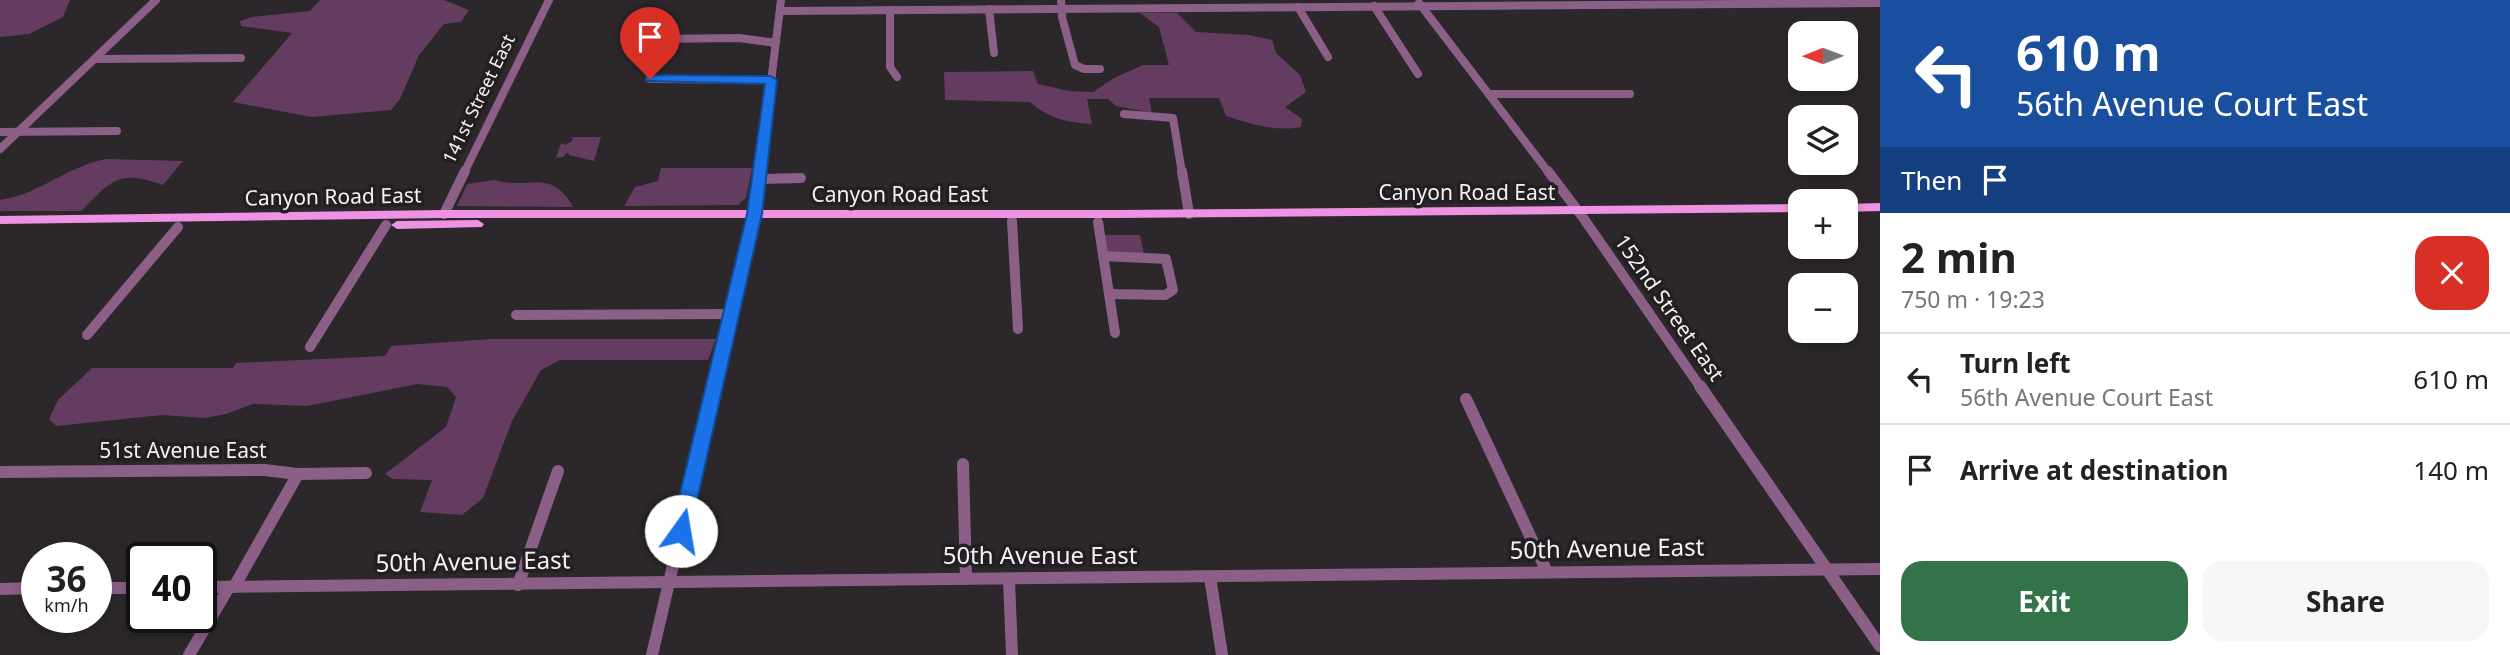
<!DOCTYPE html>
<html lang="en">
<head>
<meta charset="utf-8">
<style>
  body { margin:0; font-family:"Noto Sans",sans-serif; background:#f6f6f6; color:#222; height:100vh; display:flex; flex-direction:column; font-size:26px; white-space:nowrap }
  * { box-sizing:border-box; margin:0 }
  p { font-size:23px; color:#767676 }
  .icon { flex:none; width:38px; height:38px; fill:none; stroke:currentColor; stroke-width:2; stroke-linecap:round; stroke-linejoin:round }
  .map { position:relative; flex:1; overflow:hidden }
  .sheet { display:flex; flex-direction:column; background:#fff; width:630px }
  .sheet>* { flex:none }
  .banner { background:#1a4fa0; color:#fff; overflow:hidden }
  .needle { width:46px; rotate:269deg }
  .buttons { position:absolute; left:1788px; top:21px; display:grid; gap:14px }
  .buttons a { display:grid; place-items:center; width:70px; height:70px; border-radius:14px; background:#fff; box-shadow:0 4px 10px #0003; font-size:35px }
  .speed { position:absolute; left:21px; top:542px; display:flex; gap:14px; font-size:35px; font-weight:700; text-align:center }
  .speed>* { display:grid; place-content:center; width:91px; height:91px; border-radius:50%; background:#fff; box-shadow:0 4px 10px #0003; line-height:1 }
  .speed small { font-size:18px; font-weight:400 }
  .speed .limit { border:4px solid #111; border-radius:10px; background:#fff; color:#111 }
  .pin { position:absolute; display:grid; place-items:center; width:60px; height:60px; color:#fff; margin:-72px -30px; border-radius:50% 50% 50% 0; rotate:-45deg; box-shadow:0 0 7px #0007 }
  .pin .icon { rotate:45deg }
  .me { position:absolute; width:77px; margin:-38px; rotate:13deg; stroke-linejoin:round; filter:drop-shadow(0 0 5px #0008) }
  .turn { display:flex; align-items:center; gap:24px; height:147px; padding:0 21px; font-size:32px }
  .turn .icon { width:91px; height:91px; stroke-width:2.5 }
  .turn b { display:block; font-size:49px; line-height:60px }
  .then { display:flex; align-items:center; height:66px; padding:0 21px; background:#0003; gap:14px; font-size:26px }
  .round { display:grid; place-items:center; flex:none; width:74px; height:74px; border-radius:21px; background:#f6f6f6 }
  .summary { display:flex; align-items:center; justify-content:space-between; height:119px; padding:0 21px }
  h1 { font-size:42px; font-weight:700; line-height:52px }
  .cta { display:flex; gap:14px; margin-top:auto; padding:14px 21px }
  .cta a { flex:1; height:80px; border-radius:21px; background:#337349; color:#fff; font-size:28px; font-weight:700; line-height:80px; text-align:center }
  .cta a+a { background:#f6f6f6; color:#222 }
  ul { padding:0; list-style:none }
  li { display:flex; align-items:center; gap:21px; height:91px; padding:0 21px; border-top:2px solid #e0e0e0 }
  li div { flex:1 }
  li b { display:block; font-size:26px }
  li em { font-style:normal }
  main { display:flex; flex:1; min-height:0 }
  .map>svg:first-child { display:block }
  .green { fill:#643c5f }
  .lines { fill:none; stroke-linecap:round; stroke-linejoin:round }
  .minor-far2 { stroke:#8b5f86; stroke-width:8 }
  .minor-far1 { stroke:#8b5f86; stroke-width:10 }
  .minor { stroke:#8b5f86; stroke-width:12 }
  .major { fill:#ee92e4; fill-rule:evenodd }
  .route { fill:#1a73e8; stroke:#114b97; stroke-width:2 }
  .labels { text-anchor:middle; stroke-width:7; stroke-linejoin:round; paint-order:stroke }
  .far-street-label { font-size:18px; fill:#f4f1f4; stroke:#221e21 }
  .street-label { font-size:21px; fill:#f4f1f4; stroke:#221e21 }
  .near-street-label { font-size:24px; fill:#f4f1f4; stroke:#221e21 }
</style>
</head>
<body>
<main>
<div class="map">
<svg width="1880" height="655" viewBox="0 0 1880 655">
  <rect width="100%" height="100%" fill="#2b272b"/>
  <g class="green">
    <path d="M0 0H70L63 17 29 34 0 37Z"/>
    <path d="M320 0H444L469 10 461 22 444 24 419 55 400 99 391 110 311 117 233 102 292 33 241 26 240 21 252 17 310 11Z"/>
    <path d="M1140 13H1177L1196 32 1249 35 1272 40 1276 53 1300 75 1306 92 1285 107 1302 119 1301 127C1274 132 1252 124 1226 116L1219 98H1149L1152 113 1116 106 1108 99H1087L1092 124C1067 122 1049 119 1030 102L945 100 944 72 1033 71 1038 84 1069 91 1093 92 1114 78 1143 65H1169L1159 27Z"/>
    <path d="M569 137H601L594 161 569 155 568 152 563 157 556 158 561 143 565 145 572 141 573 138Z"/>
    <path d="M106 159 183 161 163 185C117 169 113 180 81 211H0V200C38 195 68 166 106 159Z"/>
    <path d="M661 168H752L746 198 738 205 624 206 635 187 658 181Z"/>
    <path d="M495 180C527 191 551 166 573 207L457 206 467 184Z"/>
    <path d="M1104 235H1140L1144 254 1111 253 1107 251Z"/>
    <path d="M492 339H716L708 360H560L541 370 512 421 483 498 462 515 420 512 432 480 393 479 385 474 446 427 456 397 447 387 417 384 307 406 253 404 226 414 205 418 162 415 56 426 49 419 58 400 92 368H233L236 363 385 356 391 346Z"/>
  </g>
  <g class="lines">
    <g class="minor-far2">
      <path d="M1061 0 1062 17 1075 65 1084 69H1100"/>
      <path d="M1419 3 1549 173"/>
      <path d="M1374 6 1418 74"/>
      <path d="M1298 7 1328 57"/>
      <path d="M989 9 994 53"/>
      <path d="M890 10V67L897 77"/>
      <path d="M780 11 1880 3"/>
      <path d="M647 39 739 38 776 43"/>
      <path d="M95 59 241 58"/>
      <path d="M650 79 771 80"/>
      <path d="M1489 94H1630"/>
      <path d="M1124 114 1173 118 1182 173"/>
      <path d="M0 132 117 131"/>
      <path d="M0 149 156 0"/>
      <path d="M464 173 549 0"/>
      <path d="M760 173 781 0"/>
    </g>
    <g class="minor-far1">
      <path d="M1182 171 1189 214"/>
      <path d="M1548 171 1584 219 1701 388"/>
      <path d="M759 179 801 178"/>
      <path d="M444 214 465 171"/>
      <path d="M1012 221 1018 329"/>
      <path d="M1098 222 1115 333"/>
      <path d="M1103 256 1166 259 1173 290 1165 295 1109 294"/>
      <path d="M516 315 731 314"/>
      <path d="M87 335 178 227"/>
      <path d="M310 347 386 225"/>
      <path d="M714 388 755 214 760 171"/>
    </g>
    <g class="minor">
      <path d="M1700 386 1880 646"/>
      <path d="M1466 399 1547 572"/>
      <path d="M963 464 966 579"/>
      <path d="M0 472 264 470 298 474 366 473"/>
      <path d="M1210 577 1222 655"/>
      <path d="M1009 580 1012 655"/>
      <path d="M518 585 558 471"/>
      <path d="M201 587 1880 569"/>
      <path d="M234 587 298 474"/>
      <path d="M96 588H142"/>
      <path d="M0 589 37 588"/>
      <path d="M189 655 229 587"/>
      <path d="M652 655 715 386"/>
    </g>
    <g class="major">
      <path d="M1880 203V211L1846 212V204Z"/>
      <path d="M1801 204V212L1115 218H444L0 224V216L444 210H1115Z"/>
      <path d="M478 220 484 224 482 227 397 229 391 225 397 221Z"/>
    </g>
  </g>
  <path class="route" d="M650 75 771 76 777 80 762 214 690 531 688 536 681 539 674 536 671 531 747 214 765 84 646 81V76Z"/>
  <g class="labels">
    <g class="far-street-label">
      <text transform="translate(479 99) rotate(-64)" y="6">141st Street East</text>
    </g>
    <g class="street-label">
      <text x="1467" y="200">Canyon Road East</text>
      <text x="900" y="202">Canyon Road East</text>
      <text transform="translate(333 197) rotate(-1)" y="7">Canyon Road East</text>
      <text transform="translate(1669 308) rotate(55)" y="7">152nd Street East</text>
      <text x="183" y="458">51st Avenue East</text>
    </g>
    <g class="near-street-label">
      <text transform="translate(1607 549) rotate(-1)" y="8">50th Avenue East</text>
      <text x="1040" y="564">50th Avenue East</text>
      <text transform="translate(473 562) rotate(-1)" y="8">50th Avenue East</text>
    </g>
  </g>
</svg>
<div class="buttons">
<a><svg class="needle" viewBox="-14 -14 28 28"><path d="M0-13l5 13h-10z" fill="#e53935"/><path d="M0 13l5-13h-10z" fill="#767676"/></svg></a>
<a><svg class="icon" aria-label="layers" viewBox="0 0 24 24"><path d="M12 4l9 5-9 5-9-5zM3 14l9 5 9-5"/></svg></a>
<a>+</a>
<a>−</a>
</div>
<div class="speed"><div>36<small>km/h</small></div><div class="limit">40</div></div>
<div class="pin" style="left:650px;top:79px;background:#d93025"><svg class="icon" aria-label="arrive" viewBox="0 0 24 24"><path d="M6 21V4h12l-3 4 3 4H6"/></svg></div>
<svg class="me" style="left:681px;top:531px" viewBox="-20 -20 40 40"><circle r="19" fill="#fff"/><path d="M0-13L10 11 0 6-10 11z" fill="#1a73e8"/></svg>
</div>
<section class="sheet">
<div class="banner">
<div class="turn"><svg class="icon" aria-label="left" viewBox="0 0 24 24"><path d="M17 20v-9H6M10 6l-5 5 5 5"/></svg><div><b>610 m</b>56th Avenue Court East</div></div>
<div class="then">Then<svg class="icon" aria-label="arrive" viewBox="0 0 24 24"><path d="M6 21V4h12l-3 4 3 4H6"/></svg></div>
</div>
<div class="summary"><div><h1>2 min</h1><p>750 m · 19:23</p></div><a class="round" style="background:#d93025;color:#fff"><svg class="icon" aria-label="close" viewBox="0 0 24 24"><path d="M6 6l12 12M18 6L6 18"/></svg></a></div>
<ul>
<li><svg class="icon" aria-label="left" viewBox="0 0 24 24"><path d="M17 20v-9H6M10 6l-5 5 5 5"/></svg><div><b>Turn left</b><p>56th Avenue Court East</p></div><em>610 m</em></li>
<li><svg class="icon" aria-label="arrive" viewBox="0 0 24 24"><path d="M6 21V4h12l-3 4 3 4H6"/></svg><div><b>Arrive at destination</b></div><em>140 m</em></li>
</ul>
<div class="cta"><a>Exit</a><a>Share</a></div>
</section>
</main>
</body>
</html>
